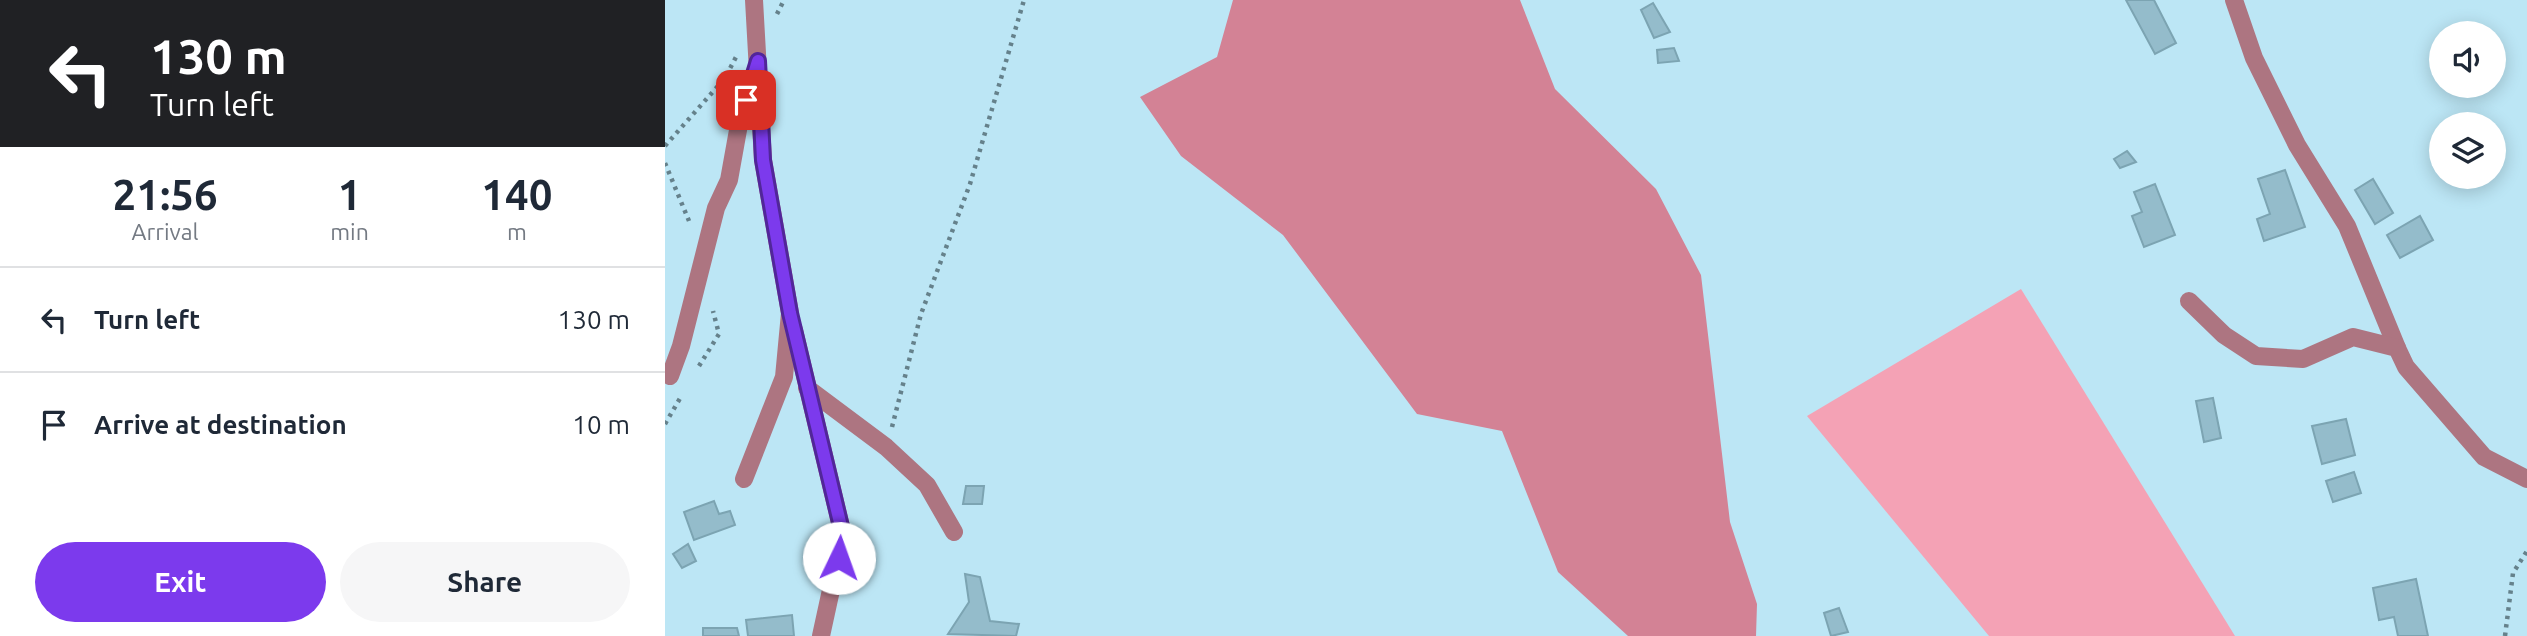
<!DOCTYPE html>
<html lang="en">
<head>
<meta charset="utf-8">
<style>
  body { margin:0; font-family:Ubuntu,sans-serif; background:#f6f6f7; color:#1f2937; height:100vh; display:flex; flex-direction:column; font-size:26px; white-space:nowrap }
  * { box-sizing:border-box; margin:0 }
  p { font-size:23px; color:#747a83 }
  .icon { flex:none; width:38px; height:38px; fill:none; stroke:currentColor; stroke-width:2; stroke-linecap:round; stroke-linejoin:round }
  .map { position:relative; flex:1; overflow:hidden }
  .panel { display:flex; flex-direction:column; background:#fff; width:665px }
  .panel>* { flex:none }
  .banner { background:#202124; color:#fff; overflow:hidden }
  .fabs { position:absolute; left:1764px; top:21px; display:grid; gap:14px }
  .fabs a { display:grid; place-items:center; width:77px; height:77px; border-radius:50%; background:#fff; box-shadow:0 4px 18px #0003; font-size:35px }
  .pin { position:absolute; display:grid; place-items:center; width:60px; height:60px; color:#fff; margin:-30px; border-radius:14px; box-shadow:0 4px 10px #0006 }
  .me { position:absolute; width:77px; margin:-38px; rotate:3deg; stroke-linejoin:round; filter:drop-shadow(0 0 5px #0008) }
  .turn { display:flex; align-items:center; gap:24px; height:147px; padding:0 35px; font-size:32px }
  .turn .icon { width:91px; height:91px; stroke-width:2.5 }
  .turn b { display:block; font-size:49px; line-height:60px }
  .eta { display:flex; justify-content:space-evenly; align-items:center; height:119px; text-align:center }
  .eta b { font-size:42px; font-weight:700; line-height:49px }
  .button { display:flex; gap:14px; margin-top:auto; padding:14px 35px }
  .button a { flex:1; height:80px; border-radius:42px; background:#7c3aed; color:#fff; font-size:28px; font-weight:700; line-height:80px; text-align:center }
  .button a+a { background:#f6f6f7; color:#1f2937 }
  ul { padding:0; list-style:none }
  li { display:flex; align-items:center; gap:21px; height:105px; padding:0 35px; border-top:2px solid #e0e1e3 }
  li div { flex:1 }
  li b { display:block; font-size:26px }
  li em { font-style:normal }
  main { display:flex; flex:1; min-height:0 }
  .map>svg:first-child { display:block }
  .green { fill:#f4a2b5 }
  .forest { fill:#d38295 }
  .building { fill:#94bccb; stroke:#7ca4b2; stroke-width:2 }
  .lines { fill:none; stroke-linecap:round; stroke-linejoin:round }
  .path { stroke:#65818b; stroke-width:4.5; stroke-dasharray:3.5 5; stroke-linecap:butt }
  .minor { stroke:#ad7581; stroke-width:18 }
  .route-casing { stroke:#51269a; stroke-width:18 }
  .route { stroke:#7c3aed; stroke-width:12 }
</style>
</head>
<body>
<main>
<section class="panel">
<div class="banner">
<div class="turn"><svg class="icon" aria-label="left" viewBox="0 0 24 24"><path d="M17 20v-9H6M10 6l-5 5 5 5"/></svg><div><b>130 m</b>Turn left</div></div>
</div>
<div class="eta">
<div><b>21:56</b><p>Arrival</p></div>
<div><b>1</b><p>min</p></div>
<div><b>140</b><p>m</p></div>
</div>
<ul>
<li><svg class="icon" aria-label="left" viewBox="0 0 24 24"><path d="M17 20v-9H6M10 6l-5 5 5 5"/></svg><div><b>Turn left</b></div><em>130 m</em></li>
<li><svg class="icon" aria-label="arrive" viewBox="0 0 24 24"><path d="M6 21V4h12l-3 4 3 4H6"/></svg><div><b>Arrive at destination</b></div><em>10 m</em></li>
</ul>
<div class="button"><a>Exit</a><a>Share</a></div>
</section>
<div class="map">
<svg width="1862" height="636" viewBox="0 0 1862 636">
  <rect width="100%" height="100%" fill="#bce6f5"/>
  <path class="green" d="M1356 289 1570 636H1324L1142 416Z"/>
  <path class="forest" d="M568 0H855L890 89 991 189 1036 275 1065 522 1092 604 1091 636H963L893 572 837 431 752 414 618 235 516 156 475 97 552 57Z"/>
  <g class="building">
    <path d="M1461 0H1489L1511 43 1490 54Z"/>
    <path d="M988 3 1005 32 989 38 976 10Z"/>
    <path d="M1009 48 1014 61 993 63 992 50Z"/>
    <path d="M1462 151 1471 162 1455 168 1449 159Z"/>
    <path d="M1620 170 1640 227 1599 241 1592 219 1605 214 1593 179Z"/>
    <path d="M1708 179 1728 213 1710 224 1690 190Z"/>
    <path d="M1490 184 1510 235 1479 247 1467 216 1477 212 1469 192Z"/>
    <path d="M1755 216 1768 240 1735 258 1722 235Z"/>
    <path d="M1548 398 1556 438 1539 442 1531 401Z"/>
    <path d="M1681 419 1690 455 1657 464 1647 426Z"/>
    <path d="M1689 472 1696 493 1668 502 1661 481Z"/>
    <path d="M301 486H319L317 504H298Z"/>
    <path d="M49 501 54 514 65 511 70 525 29 540 19 512Z"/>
    <path d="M23 544 31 561 17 568 8 554Z"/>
    <path d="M300 574 315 577 325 621 354 624 351 636 283 634 304 602Z"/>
    <path d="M1751 579 1763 636H1733L1729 617 1714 620 1708 588Z"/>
    <path d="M1174 608 1183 632 1166 636 1159 613Z"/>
    <path d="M127 615 129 636H83L81 620Z"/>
    <path d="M38 628H72L74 636H38Z"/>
  </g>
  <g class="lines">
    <g class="path">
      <path d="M112 14 119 0"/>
      <path d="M0 146 60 78 71 57"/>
      <path d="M0 163 24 221"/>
      <path d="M34 366 54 334 48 311"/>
      <path d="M0 424 17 395"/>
      <path d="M227 427 256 314 305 184 359 0"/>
      <path d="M1840 636 1848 573 1862 551"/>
    </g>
    <g class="minor">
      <path d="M1569 0 1589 58 1632 145 1682 226 1732 348"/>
      <path d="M1524 301 1559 335 1591 356 1638 359 1688 337 1732 348 1741 367 1819 457 1862 479"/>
      <path d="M129 330 178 535 156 636"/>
      <path d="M5 376 16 346 51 208 64 180 75 119 89 74"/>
      <path d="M142 388 221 447 262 485 289 532"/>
      <path d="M79 479 119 377 125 313 98 160 89 0"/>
    </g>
  </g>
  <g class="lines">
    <g class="route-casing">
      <path id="route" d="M81 100 93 61 98 160 125 313 178 535 174 558"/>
    </g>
    <use href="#route" class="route"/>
  </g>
</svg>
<div class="fabs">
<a><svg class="icon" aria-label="sound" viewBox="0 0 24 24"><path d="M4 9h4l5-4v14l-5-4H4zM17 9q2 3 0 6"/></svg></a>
<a><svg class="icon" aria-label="layers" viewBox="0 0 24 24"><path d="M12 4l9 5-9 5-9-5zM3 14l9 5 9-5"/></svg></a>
</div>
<div class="pin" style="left:81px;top:100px;background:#d93025"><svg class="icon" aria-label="arrive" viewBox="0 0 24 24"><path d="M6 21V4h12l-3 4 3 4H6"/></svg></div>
<svg class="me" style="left:174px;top:558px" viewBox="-20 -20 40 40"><circle r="19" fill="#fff"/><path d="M0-13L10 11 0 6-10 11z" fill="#7c3aed"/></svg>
</div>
</main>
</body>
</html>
